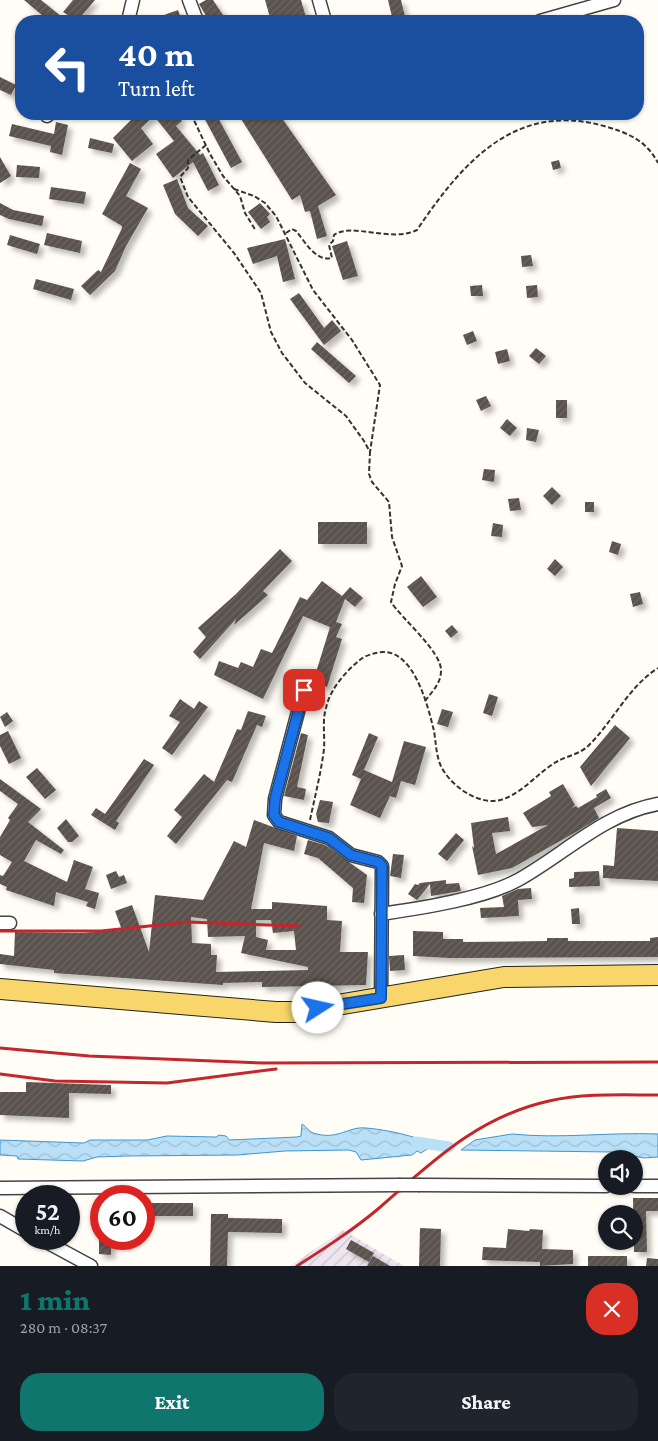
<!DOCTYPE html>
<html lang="en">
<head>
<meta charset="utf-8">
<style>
  body { margin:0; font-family:"Crimson Pro",serif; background:#20242c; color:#f1f3f6; height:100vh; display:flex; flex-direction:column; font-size:19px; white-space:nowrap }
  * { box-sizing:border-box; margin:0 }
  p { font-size:16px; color:#9ea1a6 }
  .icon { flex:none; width:28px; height:28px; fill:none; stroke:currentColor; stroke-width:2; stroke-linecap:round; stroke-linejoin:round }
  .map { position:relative; height:1266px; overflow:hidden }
  .details { display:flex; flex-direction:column; background:#171b24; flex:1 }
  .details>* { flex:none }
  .guide { position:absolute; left:15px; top:15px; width:629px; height:105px; border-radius:20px; box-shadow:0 1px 4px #0004; background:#1a4fa0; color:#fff; overflow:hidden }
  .tools { position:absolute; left:598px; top:1150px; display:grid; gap:10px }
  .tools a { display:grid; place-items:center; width:45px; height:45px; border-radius:50%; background:#171b24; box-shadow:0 1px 4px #0004; font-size:25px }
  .speed { position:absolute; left:15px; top:1185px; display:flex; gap:10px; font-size:25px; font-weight:700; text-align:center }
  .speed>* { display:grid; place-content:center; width:65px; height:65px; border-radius:50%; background:#171b24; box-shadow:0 1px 4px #0004; line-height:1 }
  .speed small { font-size:12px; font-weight:400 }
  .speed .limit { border:8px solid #d22; background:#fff; color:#111 }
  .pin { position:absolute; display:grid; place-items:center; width:42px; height:42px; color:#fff; margin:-21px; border-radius:10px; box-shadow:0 2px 8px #0006 }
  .me { position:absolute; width:55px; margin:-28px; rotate:80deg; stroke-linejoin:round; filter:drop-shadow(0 0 4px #0008) }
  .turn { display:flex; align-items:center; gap:18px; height:105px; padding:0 20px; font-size:22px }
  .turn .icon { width:65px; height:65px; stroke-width:2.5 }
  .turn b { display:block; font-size:35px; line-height:42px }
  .round { display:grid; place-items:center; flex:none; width:52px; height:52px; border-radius:20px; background:#20242c }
  .overview { display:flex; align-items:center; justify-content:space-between; height:85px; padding:0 20px }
  h1 { font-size:30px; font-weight:800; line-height:38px; color:#0f766e }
  .action { display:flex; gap:10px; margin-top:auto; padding:10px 20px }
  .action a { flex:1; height:58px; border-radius:20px; background:#0f766e; color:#fff; font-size:20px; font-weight:800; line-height:58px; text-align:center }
  .action a+a { background:#20242c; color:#f1f3f6 }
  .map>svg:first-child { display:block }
  .industrial { fill:url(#industrial-furrows) }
  .water { fill:url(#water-waves); stroke:#3f96cf }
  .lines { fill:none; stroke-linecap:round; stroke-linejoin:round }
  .canal { stroke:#b9e0f7; stroke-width:11 }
  .building { fill:url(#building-hatch); fill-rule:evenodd; filter:url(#shadow) }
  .street-casing { stroke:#444; stroke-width:15 }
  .primary-casing { stroke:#222; stroke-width:22 }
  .path { stroke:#333; stroke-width:2; stroke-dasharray:5 2.5; stroke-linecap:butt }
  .street { stroke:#fff; stroke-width:12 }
  .primary { stroke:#f9d66b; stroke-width:20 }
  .rail { stroke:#c4262e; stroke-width:3 }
  .street-bridge-casing { stroke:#444; stroke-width:15; stroke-linecap:butt }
  .street-bridge { stroke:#fff; stroke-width:12 }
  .route-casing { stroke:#114b97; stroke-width:12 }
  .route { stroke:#1a73e8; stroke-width:9 }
</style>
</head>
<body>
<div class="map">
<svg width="658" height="1266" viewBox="0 0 658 1266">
  <defs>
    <pattern id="industrial-furrows" width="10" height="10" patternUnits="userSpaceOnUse" patternTransform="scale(1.25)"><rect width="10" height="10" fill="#eee6ef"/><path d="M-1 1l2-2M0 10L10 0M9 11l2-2" fill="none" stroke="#cbc4cc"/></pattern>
    <pattern id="water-waves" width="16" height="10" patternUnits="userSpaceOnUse" patternTransform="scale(1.25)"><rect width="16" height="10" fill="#b9e0f7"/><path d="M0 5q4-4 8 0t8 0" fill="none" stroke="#9ebfd3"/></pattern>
    <pattern id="building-hatch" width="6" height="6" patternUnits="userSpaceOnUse" patternTransform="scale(1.25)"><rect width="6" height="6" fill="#5a524d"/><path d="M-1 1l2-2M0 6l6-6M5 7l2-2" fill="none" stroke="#6d6662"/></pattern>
    <filter id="shadow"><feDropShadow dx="4.5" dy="4.5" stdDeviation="2.5" flood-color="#0004"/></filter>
  </defs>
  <rect width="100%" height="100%" fill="#fffdf5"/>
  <path class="industrial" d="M343 1230 404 1266H290Z"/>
  <g class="water">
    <path d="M302 1124C307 1127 308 1131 313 1133 338 1141 348 1126 366 1128 390 1130 412 1136 435 1144L421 1153 417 1151 412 1155 361 1160 356 1152 349 1150 285 1151 237 1155 127 1156 97 1157 83 1161 18 1159 17 1156 0 1155V1140L84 1143 90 1140H147L167 1136 216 1137 219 1135 226 1136 229 1140 297 1137 301 1136Z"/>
    <path d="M512 1134C560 1139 609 1132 658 1134V1157L644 1158 612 1152 461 1150 475 1140Z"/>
  </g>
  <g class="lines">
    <path class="canal" d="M416 1142 449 1147"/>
  </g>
  <g class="building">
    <path d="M24 0H41L67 21H49Z"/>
    <path d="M73 0H95L77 21 63 12Z"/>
    <path d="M206 0H213L227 21H209L199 4Z"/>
    <path d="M265 0H301L307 21H271Z"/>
    <path d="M388 0H401L406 21H393Z"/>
    <path d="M178 10 182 21H150V20Z"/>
    <path d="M0 77 16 85 11 95 0 90Z"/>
    <path d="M137 114H176L182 121 176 126 200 155 203 153 219 185 208 191 193 162 173 178 156 154 174 141 154 116 141 128 153 144 132 161 113 138Z"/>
    <path d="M202 114H216L242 162 231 168Z"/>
    <path d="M238 114H279L336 195 318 206 327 236 317 239 310 211 305 212 300 195 292 200Z"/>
    <path d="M56 122 68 125 62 155 50 152 51 146 9 136 12 124 54 134Z"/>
    <path d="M90 138 114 144 112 153 88 148Z"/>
    <path d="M0 157 11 176 0 183Z"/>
    <path d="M559 160 561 168 553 170 551 162Z"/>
    <path d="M130 163 141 169 126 196 148 208 126 246 115 271 90 295 81 286 98 270 101 272 122 228V226L102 214Z"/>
    <path d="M17 165 40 167 39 178 16 177Z"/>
    <path d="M177 179 188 208 208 226 198 236 175 214 163 185Z"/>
    <path d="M51 187 86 192 84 204 49 199Z"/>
    <path d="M0 203 13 210 44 216 42 226 9 219 0 215Z"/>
    <path d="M260 203 270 214 267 217 270 222 261 229 248 212Z"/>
    <path d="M47 233 82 241 80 253 44 245Z"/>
    <path d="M10 235 40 244 37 254 7 245Z"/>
    <path d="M285 239 295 279 283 282 277 256 253 264 247 248Z"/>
    <path d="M347 241 358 276 343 280 332 246Z"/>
    <path d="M531 255 533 266 522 267 521 256Z"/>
    <path d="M36 279 74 289 71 300 33 289Z"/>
    <path d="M482 285 483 296H471L470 286Z"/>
    <path d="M537 285 538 297 527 298 526 286Z"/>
    <path d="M299 293 324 328 332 320 341 331 324 345 290 299Z"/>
    <path d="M473 331 477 341 467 345 463 335Z"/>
    <path d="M317 342 356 376 349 383 311 349Z"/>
    <path d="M536 348 546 356 539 364 529 356Z"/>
    <path d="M507 349 510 361 498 364 495 352Z"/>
    <path d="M486 396 491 406 481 411 476 400Z"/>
    <rect x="556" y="400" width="11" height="18"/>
    <path d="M507 419 517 428 510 436 500 428Z"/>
    <path d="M527 428 539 430 536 442 526 440Z"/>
    <path d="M484 469 495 470 494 482 482 480Z"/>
    <path d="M552 487 561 496 552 505 543 496Z"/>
    <path d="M519 498 521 510 510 511 508 499Z"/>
    <rect x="585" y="502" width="9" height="10"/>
    <rect x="318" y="522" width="49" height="22"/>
    <path d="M493 523 503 525 502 537 491 536Z"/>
    <path d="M612 541 621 544 618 555 609 552Z"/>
    <path d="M280 549 292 561 263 591 268 595 234 625 236 619 200 659 193 652 206 637 198 628 236 594Z"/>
    <path d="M555 559 563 567 555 576 547 569Z"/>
    <path d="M421 576 437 597 423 607 407 587Z"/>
    <path d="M322 581 342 596 350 587 363 598 355 607 345 599 336 622 342 624 336 637 342 639 327 687 313 682 330 627 303 616 263 699 214 675 219 661 238 668 241 662 253 667 261 649 272 653 300 597 307 600Z"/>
    <path d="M640 592 643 604 633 607 630 594Z"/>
    <path d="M452 625 458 632 451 638 445 631Z"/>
    <path d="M489 694 498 697 492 716 483 713Z"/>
    <path d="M180 699 194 709 199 701 208 707 172 755 162 748 180 722 169 716Z"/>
    <path d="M442 709 453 712 448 727 437 724Z"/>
    <path d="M248 711 266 716 262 727 257 725 232 782 227 780 176 844 167 836 182 817 174 810 204 774 214 782 237 729 241 730Z"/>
    <path d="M7 712 13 721 5 727 0 717Z"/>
    <path d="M615 725 630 738 591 786 580 767Z"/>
    <path d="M8 731 21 758 9 764 0 746V735Z"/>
    <path d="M301 733 308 735 297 787 306 789 304 800 284 796Z"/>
    <path d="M369 733 378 737 364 770 392 782 404 741 426 747 415 785 401 781 396 798 390 796 380 818 350 805 361 779 352 775Z"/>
    <path d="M144 759 154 765 116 821 119 823 115 830 91 815 96 808 105 814Z"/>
    <path d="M37 768 56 790 45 799 26 777Z"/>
    <path d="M0 779 41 809 28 822 64 850 61 854 36 840 24 861 67 882 74 860 93 867 85 889 99 893 95 909 86 906 88 902 56 892 54 906 6 890 7 887 0 884V875L3 876 12 862 0 855V837L10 820 8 818 18 804 0 791Z"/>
    <path d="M563 784 575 805 572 808 576 806 578 808 597 797 596 795 606 789 611 798 594 808 599 818 576 832 512 868 478 875 472 846 474 848 471 823 508 817 510 831 492 833 496 854 548 825 532 827 523 813 551 796 549 792Z"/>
    <path d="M320 800 333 802 329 823 318 822 316 814Z"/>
    <path d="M66 819 79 836 72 842H68L57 828Z"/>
    <path d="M254 820 297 836 294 851 264 843 251 909H272V902L327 906V920L342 921 340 952H368L366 985 262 987V982L223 983V985L54 973V970L0 964V954L14 956 15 932 82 933 122 930 115 911 132 905 149 952 155 895 203 900 234 841 246 847ZM191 917 207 919 208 937 245 936 241 953 308 967V970L216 972 217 955H211V944L192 943ZM256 920H271L273 933 294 931 296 950H266L268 940 256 937Z"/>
    <path d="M617 828 658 831V881L603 878V865L614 866Z"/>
    <path d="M456 833 464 840 447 861 438 854Z"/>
    <path d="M308 840 325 845 367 875 364 903 352 902 353 888 318 858 304 854Z"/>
    <path d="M393 854 404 855 401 878 390 876Z"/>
    <path d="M116 871 119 877 124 875 127 883 111 889 106 875Z"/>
    <path d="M599 871 600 886 569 887V879L574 878V872Z"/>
    <path d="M446 880V884L459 883 461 891 431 896 430 884 417 900 408 894 415 884 418 885 420 883Z"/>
    <path d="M531 888 532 899 518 900 519 916 481 918 480 908 504 907 502 896 518 889Z"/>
    <path d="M579 908 580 924H572L571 909Z"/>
    <path d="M413 931 443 932V939H463V942L547 941V938H568V941H650V938L658 937V957L450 958 413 956Z"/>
    <path d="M404 955 405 970 390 971 389 956Z"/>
    <path d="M26 1082 111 1085V1094L69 1093V1118L0 1115V1092H26Z"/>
    <path d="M633 1198H658V1211H646L647 1252H634Z"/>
    <rect x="144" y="1203" width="49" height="13"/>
    <path d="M211 1214H228V1218L282 1219V1233L228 1232 227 1266H210Z"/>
    <path d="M420 1228 441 1229 440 1266H419Z"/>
    <path d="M508 1229 529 1231 530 1229 543 1230 542 1249 573 1250V1264L540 1266V1262L482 1260 483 1247 506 1248Z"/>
    <path d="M99 1239H111V1255L99 1254Z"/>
    <path d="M351 1240 374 1253 369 1262 346 1249Z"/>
    <path d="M373 1256 390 1266H367Z"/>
    <rect x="588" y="1256" width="39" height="10"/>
    <path d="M647 1258 658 1259V1266H646Z"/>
  </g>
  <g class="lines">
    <g class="street-casing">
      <g id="street">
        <path d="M189 0 197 21"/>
        <path d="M319 0 325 21"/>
        <path d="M128 21 133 0"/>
        <path d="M540 21 614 0"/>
        <path d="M47 116 49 114"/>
        <path d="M304 689 275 799 274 815 279 822 329 838 351 855 378 862 382 866 381 998"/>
        <path d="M381 914C421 908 483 899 518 880 565 854 603 814 658 804"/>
        <path d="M0 923H10"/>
        <path d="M420 1185 606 1186"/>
        <path d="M634 1186H658"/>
        <path d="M0 1188 399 1185"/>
        <path d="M0 1216 26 1231"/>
        <path d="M41 1239 91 1266"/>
      </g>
    </g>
    <g class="primary-casing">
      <path id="primary" d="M0 989 276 1012H295L504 977 658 975"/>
    </g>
    <g class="path">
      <path d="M191 114 210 154 223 176 240 196 245 213 256 231"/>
      <path d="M206 145 188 160V168L180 177 188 197 234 253 261 293 271 332 282 353 305 383 346 416 364 441 370 452 369 474 372 482 389 502 392 537 402 566 395 584 391 602C402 619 442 652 441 671 441 683 432 692 425 701"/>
      <path d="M234 189 254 196 265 203 276 216 313 290 352 340 380 385 370 452"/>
      <path d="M286 233 292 229 296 231C306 243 316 262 332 258L329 245 333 241 334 235C352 222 391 243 417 230 462 163 515 101 604 126 628 133 646 140 658 163"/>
      <path d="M310 820C315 796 321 773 324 749 325 735 322 721 326 708 330 689 346 671 361 659 367 655 374 653 382 652 414 650 428 706 434 731 436 743 436 753 440 764 448 783 473 802 494 801 519 799 537 772 558 761 567 756 580 754 588 746 613 722 628 687 658 668"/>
    </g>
    <use href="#street" class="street"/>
    <use href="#primary" class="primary"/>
    <g class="rail">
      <path d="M0 931H101L188 922 299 926"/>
      <path d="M0 1048 89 1056 263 1063 658 1062"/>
      <path d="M0 1074 55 1081 167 1083 276 1069"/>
      <path d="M297 1266C325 1248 353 1230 378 1209 431 1163 477 1117 549 1101 585 1093 621 1095 658 1095"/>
    </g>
    <g class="street-bridge-casing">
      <path id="street-bridge" d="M399 1185H420"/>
    </g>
    <use href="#street-bridge" class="street-bridge"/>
  </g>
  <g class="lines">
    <g class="route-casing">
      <path id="route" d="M304 690 275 799 274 815 279 822 329 838 351 855 378 862 382 866 381 998 318 1008"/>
    </g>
    <use href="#route" class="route"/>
  </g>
</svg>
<div class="tools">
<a><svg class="icon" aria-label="sound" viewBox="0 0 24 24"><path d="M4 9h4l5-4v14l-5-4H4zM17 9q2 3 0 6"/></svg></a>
<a><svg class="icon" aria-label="search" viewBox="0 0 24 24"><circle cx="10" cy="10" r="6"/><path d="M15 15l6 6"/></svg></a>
</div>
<div class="speed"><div>52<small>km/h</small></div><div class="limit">60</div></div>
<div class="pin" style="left:304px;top:690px;background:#d93025"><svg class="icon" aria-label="arrive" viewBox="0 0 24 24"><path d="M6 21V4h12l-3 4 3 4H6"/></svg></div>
<svg class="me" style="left:318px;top:1008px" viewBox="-20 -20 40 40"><circle r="19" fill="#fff"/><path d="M0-13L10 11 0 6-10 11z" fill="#1a73e8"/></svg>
<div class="guide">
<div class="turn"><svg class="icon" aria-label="left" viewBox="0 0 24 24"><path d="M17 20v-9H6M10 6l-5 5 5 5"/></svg><div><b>40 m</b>Turn left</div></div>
</div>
</div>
<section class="details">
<div class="overview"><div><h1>1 min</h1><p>280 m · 08:37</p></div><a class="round" style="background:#d93025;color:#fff"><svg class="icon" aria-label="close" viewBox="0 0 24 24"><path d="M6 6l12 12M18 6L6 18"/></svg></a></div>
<div class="action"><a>Exit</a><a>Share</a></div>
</section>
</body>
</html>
